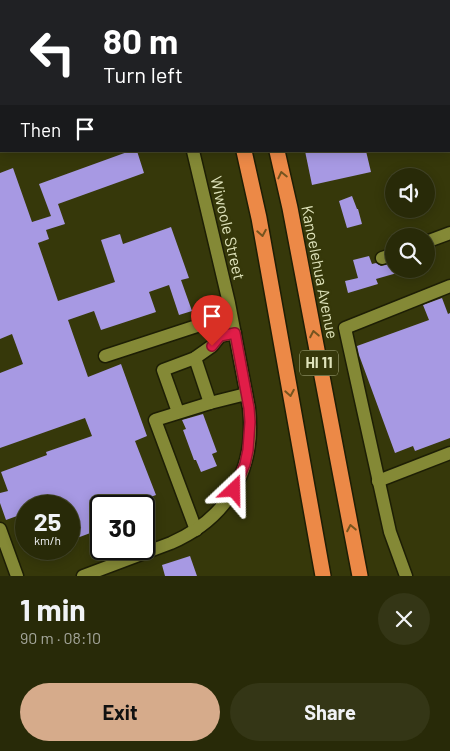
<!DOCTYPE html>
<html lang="en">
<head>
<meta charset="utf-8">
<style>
  body { margin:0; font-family:Barlow,sans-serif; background:#343616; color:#f1f3f6; height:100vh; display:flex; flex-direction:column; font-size:19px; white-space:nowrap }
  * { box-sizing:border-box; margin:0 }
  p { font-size:16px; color:#a5a79c }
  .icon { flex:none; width:28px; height:28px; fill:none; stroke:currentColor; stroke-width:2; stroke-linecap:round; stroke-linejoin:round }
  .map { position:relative; height:576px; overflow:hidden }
  .side { display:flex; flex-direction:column; background:#282a08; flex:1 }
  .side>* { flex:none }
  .banner { position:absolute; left:0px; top:0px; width:450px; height:152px; box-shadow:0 2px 12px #0003,0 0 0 1px #444629; background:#202124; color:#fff; overflow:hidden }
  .controls { position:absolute; left:385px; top:168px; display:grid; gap:10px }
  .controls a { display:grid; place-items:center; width:50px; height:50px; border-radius:50%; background:#282a08; box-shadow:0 2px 12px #0003,0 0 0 1px #444629; font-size:25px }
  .speed { position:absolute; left:15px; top:495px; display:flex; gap:10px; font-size:25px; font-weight:700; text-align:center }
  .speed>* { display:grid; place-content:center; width:65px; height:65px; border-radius:50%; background:#282a08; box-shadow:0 2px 12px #0003,0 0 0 1px #444629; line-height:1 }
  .speed small { font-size:12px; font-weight:400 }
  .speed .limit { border:2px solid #111; border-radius:8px; background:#fff; color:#111 }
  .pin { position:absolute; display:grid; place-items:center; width:42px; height:42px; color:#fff; margin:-51px -21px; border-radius:50% 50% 50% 0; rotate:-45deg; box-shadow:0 0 5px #0007 }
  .pin .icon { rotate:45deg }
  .me { position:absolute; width:55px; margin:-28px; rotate:23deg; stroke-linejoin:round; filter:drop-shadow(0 0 4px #0008) }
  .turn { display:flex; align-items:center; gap:18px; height:105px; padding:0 20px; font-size:22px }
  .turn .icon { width:65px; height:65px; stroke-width:2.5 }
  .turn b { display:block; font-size:35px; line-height:42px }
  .then { display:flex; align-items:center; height:48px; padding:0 20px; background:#0003; gap:10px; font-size:19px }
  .round { display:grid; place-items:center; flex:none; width:52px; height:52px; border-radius:26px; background:#343616 }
  .overview { display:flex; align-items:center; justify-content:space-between; height:85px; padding:0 20px }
  h1 { font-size:30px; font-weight:700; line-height:38px }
  .button { display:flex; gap:10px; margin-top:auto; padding:10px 20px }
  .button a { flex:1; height:58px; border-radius:30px; background:#d6ab8b; color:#111; font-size:20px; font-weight:700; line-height:58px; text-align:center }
  .button a+a { background:#343616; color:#f1f3f6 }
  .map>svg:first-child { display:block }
  .building { fill:#a799e3 }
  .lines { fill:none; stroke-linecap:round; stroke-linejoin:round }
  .minor-casing { stroke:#1d1e05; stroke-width:15 }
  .highway-casing { stroke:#1d1e05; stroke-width:18 }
  .minor { stroke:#848936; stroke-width:12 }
  .highway { stroke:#ec8947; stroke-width:15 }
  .oneway { stroke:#76541f }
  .route-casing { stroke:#92132f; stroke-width:12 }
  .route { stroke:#e11d48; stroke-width:9 }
  .labels { text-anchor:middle; stroke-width:5; stroke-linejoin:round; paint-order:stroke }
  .shield { fill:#36380a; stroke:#adb087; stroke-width:1 }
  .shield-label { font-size:15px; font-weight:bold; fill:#e0e4bc }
  .street-label { font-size:16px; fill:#e0e4bc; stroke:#36380a }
</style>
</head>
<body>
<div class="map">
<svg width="450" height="576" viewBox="0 0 450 576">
  <rect width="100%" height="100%" fill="#36380a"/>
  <g class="building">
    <path d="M130 151H137L144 173 58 204 65 224 46 230 49 239 38 243 58 301 115 282 101 240 120 234 123 244 171 227 189 278 181 280 192 311 179 315 169 285 149 292 156 312 101 330 94 311 68 320 88 377 121 364 147 436 135 441 156 495 126 506H101V529L77 538 69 515V506H26V538H25L17 516 6 520 0 503V493L8 491 1 472 47 455 46 452 92 436 85 418 0 448V373L23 364 12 334 0 339V173L13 168 32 222 51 216 39 184Z"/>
    <path d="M305 151H366L371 172 312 185Z"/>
    <path d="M352 196 357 209H358L362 224 347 228 339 201Z"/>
    <path d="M369 256 372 264 376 263 381 266 394 263V269H395L397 273 376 279 378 284 348 293 345 281 358 278 353 260Z"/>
    <path d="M442 298 448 314 450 313V438L415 451 413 446 395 453 359 355 357 346 429 320 423 305Z"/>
    <path d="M203 414 217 452 212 454 217 466 201 472 196 460H194L183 430 186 429 182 420Z"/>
    <path d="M190 556 197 576H165L162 565Z"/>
  </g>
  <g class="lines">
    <g class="minor-casing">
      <g id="minor">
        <path d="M152 0 153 1"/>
        <path d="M449 9 450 8"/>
        <path d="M449 24 450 28"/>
        <path d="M0 67H1"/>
        <path d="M426 242 450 233"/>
        <path d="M382 258 394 254"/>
        <path d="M105 356 206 323 220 336"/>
        <path d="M195 358 210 403"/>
        <path d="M178 412 163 370 195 358 212 346 220 336 235 333"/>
        <path d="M378 481 450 453"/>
        <path d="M0 529 17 576"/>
        <path d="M196 530 155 420 210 403 246 394"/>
        <path d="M83 576 171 543C228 518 256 470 249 408L229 303 193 151"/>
        <path d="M406 576 390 532 345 328 450 286"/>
      </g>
    </g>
    <g class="highway-casing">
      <g id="highway">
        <path d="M206 0V1"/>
        <path d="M238 0V1"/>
        <path d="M244 151 259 218 323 576"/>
        <path d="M277 151 290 208 360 576"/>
      </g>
    </g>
    <use href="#minor" class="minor"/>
    <use href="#highway" class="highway"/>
  </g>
  <defs><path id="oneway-chevron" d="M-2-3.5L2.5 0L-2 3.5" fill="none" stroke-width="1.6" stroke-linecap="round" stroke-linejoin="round" transform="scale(1.25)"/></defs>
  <g class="oneway">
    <use href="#oneway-chevron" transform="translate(282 175) rotate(-103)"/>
    <use href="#oneway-chevron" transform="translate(262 233) rotate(80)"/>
    <use href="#oneway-chevron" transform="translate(314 334) rotate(-101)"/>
    <use href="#oneway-chevron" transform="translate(290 393) rotate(80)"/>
    <use href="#oneway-chevron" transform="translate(351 528) rotate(-101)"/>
  </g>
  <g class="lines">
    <g class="route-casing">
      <path id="route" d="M212 346 220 336 235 333 249 408 250 422 248 450 245 464 234 490"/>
    </g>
    <use href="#route" class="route"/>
  </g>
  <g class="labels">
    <rect class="shield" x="300" y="350.5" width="38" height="25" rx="4"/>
    <g class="shield-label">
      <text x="319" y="368">HI 11</text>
    </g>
    <g class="street-label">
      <text transform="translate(228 228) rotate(77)" y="6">Wiwoole Street</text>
      <text transform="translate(320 272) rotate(79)" y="6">Kanoelehua Avenue</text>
    </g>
  </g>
</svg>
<div class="controls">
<a><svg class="icon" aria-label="sound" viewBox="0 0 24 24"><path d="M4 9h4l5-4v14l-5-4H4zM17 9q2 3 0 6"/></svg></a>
<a><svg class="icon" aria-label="search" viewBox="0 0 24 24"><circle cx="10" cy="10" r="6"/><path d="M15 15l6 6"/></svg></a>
</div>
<div class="speed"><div>25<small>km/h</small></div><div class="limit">30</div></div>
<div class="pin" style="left:212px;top:346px;background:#d93025"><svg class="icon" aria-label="arrive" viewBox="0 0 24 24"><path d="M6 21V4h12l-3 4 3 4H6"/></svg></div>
<svg class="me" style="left:234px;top:490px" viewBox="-20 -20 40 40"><path d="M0-17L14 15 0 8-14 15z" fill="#e11d48" stroke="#fff" stroke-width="4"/></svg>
<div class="banner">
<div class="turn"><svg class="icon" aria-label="left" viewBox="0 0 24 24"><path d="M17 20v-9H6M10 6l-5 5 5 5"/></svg><div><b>80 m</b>Turn left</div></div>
<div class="then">Then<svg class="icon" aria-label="arrive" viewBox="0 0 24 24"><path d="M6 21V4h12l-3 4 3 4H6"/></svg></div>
</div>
</div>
<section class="side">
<div class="overview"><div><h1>1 min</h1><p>90 m · 08:10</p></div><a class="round"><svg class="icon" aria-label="close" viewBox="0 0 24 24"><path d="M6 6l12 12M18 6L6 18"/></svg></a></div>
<div class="button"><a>Exit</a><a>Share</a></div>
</section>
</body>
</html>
